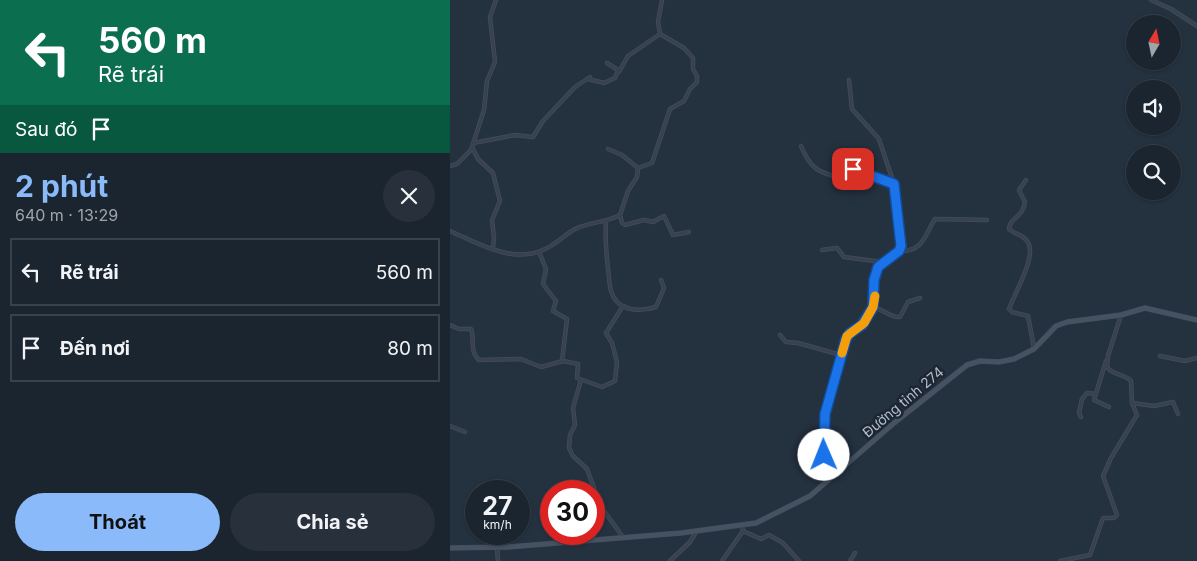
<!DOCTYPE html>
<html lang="vi">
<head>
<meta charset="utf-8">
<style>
  body { margin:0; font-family:Inter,sans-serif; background:#28313b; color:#f1f3f6; height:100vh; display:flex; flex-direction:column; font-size:19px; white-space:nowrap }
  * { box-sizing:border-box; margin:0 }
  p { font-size:16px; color:#a0a5aa }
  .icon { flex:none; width:28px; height:28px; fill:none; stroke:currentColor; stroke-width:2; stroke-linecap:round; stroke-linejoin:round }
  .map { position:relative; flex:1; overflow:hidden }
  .sheet { display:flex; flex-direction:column; background:#1b252f; width:450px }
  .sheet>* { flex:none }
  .top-card { background:#0b6e4f; color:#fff; overflow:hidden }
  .needle { width:32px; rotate:9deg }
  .buttons { position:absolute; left:676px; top:15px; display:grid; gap:10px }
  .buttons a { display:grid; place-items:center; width:55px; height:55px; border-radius:50%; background:#1b252f; box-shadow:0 1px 4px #0004,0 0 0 1px #39424b; font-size:25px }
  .speed { position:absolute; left:15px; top:480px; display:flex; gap:10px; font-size:25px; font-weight:700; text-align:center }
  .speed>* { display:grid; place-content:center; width:65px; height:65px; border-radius:50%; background:#1b252f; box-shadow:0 1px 4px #0004,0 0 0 1px #39424b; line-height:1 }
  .speed small { font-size:12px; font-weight:400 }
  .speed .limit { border:8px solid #d22; background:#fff; color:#111 }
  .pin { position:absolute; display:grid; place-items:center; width:42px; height:42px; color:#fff; margin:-21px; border-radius:10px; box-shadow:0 2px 8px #0006 }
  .me { position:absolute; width:55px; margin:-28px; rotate:359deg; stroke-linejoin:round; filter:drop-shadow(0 0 4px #0008) }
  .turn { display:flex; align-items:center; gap:18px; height:105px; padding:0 15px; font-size:22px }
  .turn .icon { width:65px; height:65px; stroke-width:2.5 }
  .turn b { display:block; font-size:35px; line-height:42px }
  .then { display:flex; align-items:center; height:48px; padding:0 15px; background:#0003; gap:10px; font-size:19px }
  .round { display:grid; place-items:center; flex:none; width:52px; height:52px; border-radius:26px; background:#28313b }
  .summary { display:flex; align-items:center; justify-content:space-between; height:85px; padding:0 15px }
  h1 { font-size:30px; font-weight:700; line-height:38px; color:#8abaf9 }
  .action { display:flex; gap:10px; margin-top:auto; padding:10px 15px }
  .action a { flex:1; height:58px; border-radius:30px; background:#8abaf9; color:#111; font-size:20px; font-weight:700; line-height:58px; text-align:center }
  .action a+a { background:#28313b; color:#f1f3f6 }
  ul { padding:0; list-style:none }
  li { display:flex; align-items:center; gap:15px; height:68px; margin:0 10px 8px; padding:0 5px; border:2px solid #39424b; border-radius:0px }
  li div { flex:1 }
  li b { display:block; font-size:19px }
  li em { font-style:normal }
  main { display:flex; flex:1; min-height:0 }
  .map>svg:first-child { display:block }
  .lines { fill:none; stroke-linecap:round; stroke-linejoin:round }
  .street-casing { stroke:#444e5b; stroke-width:4.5 }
  .secondary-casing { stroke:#444e5b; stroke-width:5.5 }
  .street { stroke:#38424f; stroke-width:3 }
  .secondary { stroke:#465262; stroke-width:4.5 }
  .route-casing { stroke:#114b97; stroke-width:12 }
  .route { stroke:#1a73e8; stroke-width:9 }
  .slow { stroke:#f59e0b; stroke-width:9 }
  .labels { text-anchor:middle; stroke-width:5; stroke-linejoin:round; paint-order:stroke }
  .street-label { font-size:14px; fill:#b4bdc9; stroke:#1d2734 }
</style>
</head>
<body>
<main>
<section class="sheet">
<div class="top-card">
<div class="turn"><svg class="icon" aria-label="left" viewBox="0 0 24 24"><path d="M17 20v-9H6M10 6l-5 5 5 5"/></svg><div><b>560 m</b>Rẽ trái</div></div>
<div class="then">Sau đó<svg class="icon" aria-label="arrive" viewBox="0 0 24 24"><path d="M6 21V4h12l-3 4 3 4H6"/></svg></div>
</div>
<div class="summary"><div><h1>2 phút</h1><p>640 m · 13:29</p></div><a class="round"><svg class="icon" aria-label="close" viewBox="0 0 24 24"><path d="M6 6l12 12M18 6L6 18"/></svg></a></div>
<ul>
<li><svg class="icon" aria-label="left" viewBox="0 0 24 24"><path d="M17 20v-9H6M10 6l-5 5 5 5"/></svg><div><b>Rẽ trái</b></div><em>560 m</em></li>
<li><svg class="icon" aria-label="arrive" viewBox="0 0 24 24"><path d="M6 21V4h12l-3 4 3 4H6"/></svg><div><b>Đến nơi</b></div><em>80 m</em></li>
</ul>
<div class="action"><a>Thoát</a><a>Chia sẻ</a></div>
</section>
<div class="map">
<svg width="747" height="561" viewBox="0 0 747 561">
  <rect width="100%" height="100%" fill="#24313f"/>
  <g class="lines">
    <g class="street-casing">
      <g id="street">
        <path d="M701 0 721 9 747 26"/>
        <path d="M169 72 178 56 210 34"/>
        <path d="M138 79 154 83 165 78 168 70 157 63"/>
        <path d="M23 143 65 135 83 137 93 121 125 87 140 77"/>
        <path d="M351 146C360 168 368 173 392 178L403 169 443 183"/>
        <path d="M22 147 28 159 43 173 50 201 42 220 44 238 43 248"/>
        <path d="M158 149 172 155 188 168"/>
        <path d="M0 166 7 164 21 150 34 110 37 81 45 62 40 17 46 0"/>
        <path d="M576 180 569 190 575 202C573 218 560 217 559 229 564 234 574 235 578 242 587 257 564 294 559 309L562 312 578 316 584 348"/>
        <path d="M170 215 172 223 175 225 194 220 203 222 214 216 223 235 239 232"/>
        <path d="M156 222C155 238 156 252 158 268 159 275 159 284 161 291 167 312 190 312 206 307L214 288 211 280"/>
        <path d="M0 231C27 243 63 264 93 250 106 245 115 234 125 229 140 222 155 223 170 215L178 191 187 177 188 168 202 163 220 109 234 101 240 89 247 82V76L243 69V58L234 48 210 34 208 22 212 0"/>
        <path d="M372 250 387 248 394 257 432 262"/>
        <path d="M450 251C474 251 474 236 485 219L537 220"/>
        <path d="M89 252 96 269 93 284 106 301 103 311 117 319 112 361"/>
        <path d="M423 307C433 309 440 318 450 317L458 302 470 298"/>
        <path d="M0 325 9 329H21C25 339 19 351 29 360L71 359 91 367 113 361 128 364 127 378 152 387 165 381 167 362 162 343 156 333 173 306"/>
        <path d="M330 335 336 342 348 343 391 355"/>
        <path d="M710 356 735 361 747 358"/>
        <path d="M656 361 644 400 659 407"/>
        <path d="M131 380 123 408 125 425 120 435 119 448 123 456 137 469 151 507 173 537"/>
        <path d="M682 403 704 406 723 402 728 414"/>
        <path d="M631 417 629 413 632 399 637 393 646 394"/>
        <path d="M0 426 15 432"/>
        <path d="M388 472 375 458V414L396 339 400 333 412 325 423 307 424 281 428 267 449 251 451 246 442 178 429 139 402 109 399 80"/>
        <path d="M293 531 311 539 319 535 333 543 349 561"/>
        <path d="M47 548 48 561"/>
        <path d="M220 561 240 542 246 532"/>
        <path d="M272 561 293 531 292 526"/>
        <path d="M400 561 405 553"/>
        <path d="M610 561 640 555 653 518H664L667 515 653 476 661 458 687 415 682 403 681 381C674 373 663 376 657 367L658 356 671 315"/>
      </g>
    </g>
    <g class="secondary-casing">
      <path id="secondary" d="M0 548 58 547 231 533 306 523 360 496 444 423 517 365 530 361 549 362 564 359 584 349 606 326 617 322 671 315 695 308 747 320"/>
    </g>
    <use href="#street" class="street"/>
    <use href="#secondary" class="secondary"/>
  </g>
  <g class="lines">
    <g class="route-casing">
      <path id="route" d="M374 455 375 414 396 339 400 333 412 325 423 307 424 280 428 267 449 251 451 246 444 184 403 169"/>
    </g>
    <use href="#route" class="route"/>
    <path class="slow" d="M392 353 397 336 414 323 423 307 425 296"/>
  </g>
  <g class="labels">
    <g class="street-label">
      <text transform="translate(453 402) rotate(-40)" y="5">Đường tỉnh 274</text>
    </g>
  </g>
</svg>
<div class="buttons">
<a><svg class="needle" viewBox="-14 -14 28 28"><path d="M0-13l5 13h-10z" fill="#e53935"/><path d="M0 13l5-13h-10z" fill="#a0a5aa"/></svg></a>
<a><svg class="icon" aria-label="sound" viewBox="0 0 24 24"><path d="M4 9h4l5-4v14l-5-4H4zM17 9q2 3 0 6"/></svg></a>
<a><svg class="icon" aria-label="search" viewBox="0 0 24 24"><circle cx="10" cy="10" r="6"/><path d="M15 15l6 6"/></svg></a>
</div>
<div class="speed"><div>27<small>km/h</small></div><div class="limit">30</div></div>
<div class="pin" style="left:403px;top:169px;background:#d93025"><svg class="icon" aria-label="arrive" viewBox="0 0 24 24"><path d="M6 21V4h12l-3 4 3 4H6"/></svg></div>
<svg class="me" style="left:374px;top:455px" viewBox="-20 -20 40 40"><circle r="19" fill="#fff"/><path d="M0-13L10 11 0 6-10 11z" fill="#1a73e8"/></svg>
</div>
</main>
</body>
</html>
